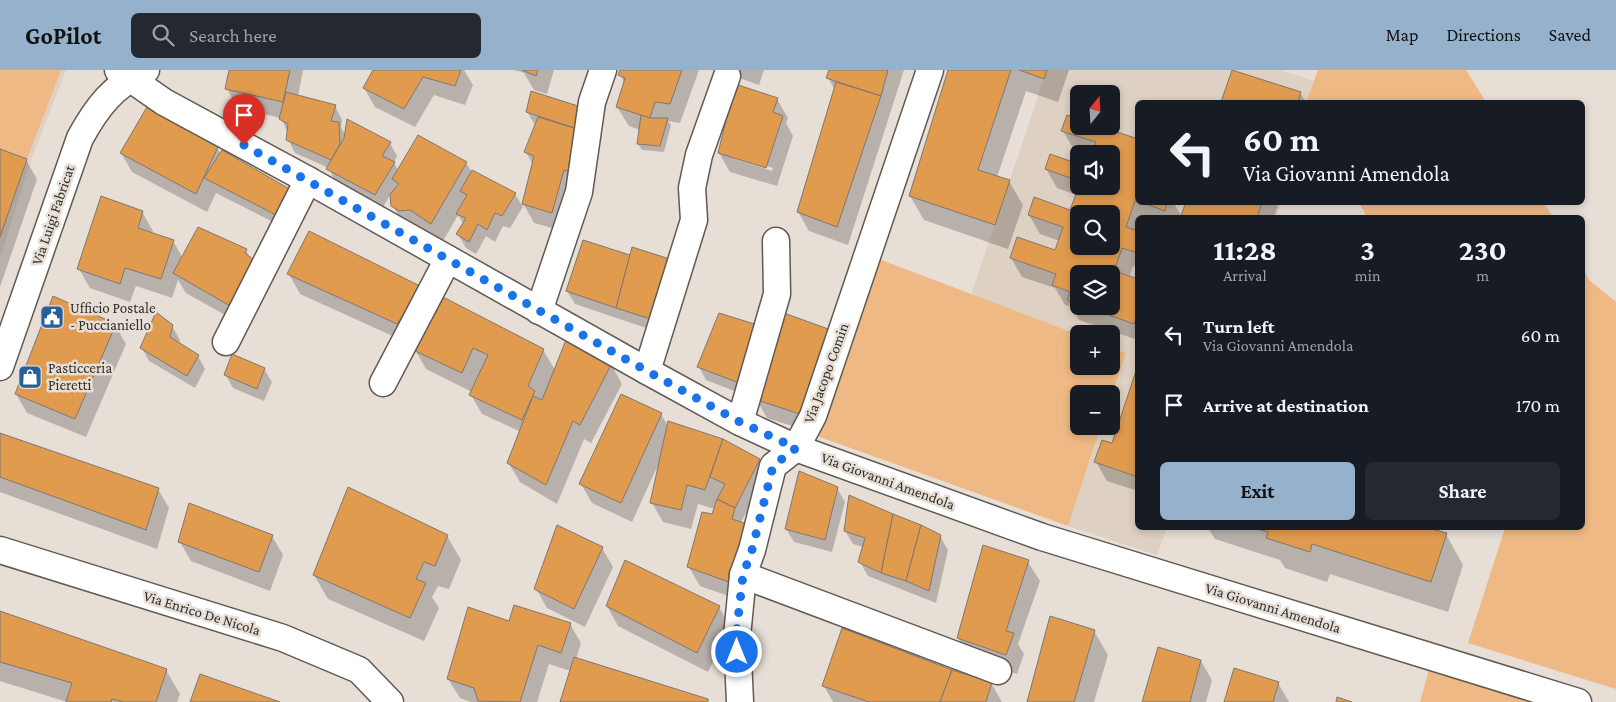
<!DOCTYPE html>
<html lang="en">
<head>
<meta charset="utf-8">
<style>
  body { margin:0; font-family:"Crimson Pro",serif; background:#242831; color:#f1f3f6; height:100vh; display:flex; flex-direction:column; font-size:19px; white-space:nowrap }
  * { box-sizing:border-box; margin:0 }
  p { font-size:16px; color:#9ea1a6 }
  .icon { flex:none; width:28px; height:28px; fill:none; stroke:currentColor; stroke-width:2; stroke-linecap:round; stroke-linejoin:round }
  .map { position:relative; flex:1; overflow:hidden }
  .sheet { position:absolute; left:1135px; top:145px; width:450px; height:315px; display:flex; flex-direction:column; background:#171b24; border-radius:8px; box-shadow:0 2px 8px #0003 }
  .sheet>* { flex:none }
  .guide { position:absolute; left:1135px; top:30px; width:450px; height:105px; border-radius:8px; box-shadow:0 2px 8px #0003; background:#171b24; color:#f1f3f6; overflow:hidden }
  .needle { width:32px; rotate:18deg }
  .controls { position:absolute; left:1070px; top:15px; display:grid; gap:10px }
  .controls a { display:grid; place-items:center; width:50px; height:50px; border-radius:8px; background:#171b24; box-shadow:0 2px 8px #0003; font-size:25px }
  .pin { position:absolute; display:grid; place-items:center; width:42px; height:42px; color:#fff; margin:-51px -21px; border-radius:50% 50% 50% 0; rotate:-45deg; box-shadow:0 0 5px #0007 }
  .pin .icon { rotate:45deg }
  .me { position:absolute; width:55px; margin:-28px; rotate:0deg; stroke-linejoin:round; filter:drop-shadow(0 0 4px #0008) }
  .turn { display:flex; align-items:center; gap:18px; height:105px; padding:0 25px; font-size:22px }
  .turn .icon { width:65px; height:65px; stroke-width:2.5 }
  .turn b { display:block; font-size:35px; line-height:42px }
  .eta { display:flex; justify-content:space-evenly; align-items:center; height:85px; text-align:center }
  .eta b { font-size:30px; font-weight:700; line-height:35px }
  .cta { display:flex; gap:10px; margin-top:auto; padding:10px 25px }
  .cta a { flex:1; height:58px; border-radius:8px; background:#95b1cc; color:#111; font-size:20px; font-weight:700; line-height:58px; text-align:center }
  .cta a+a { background:#242831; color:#f1f3f6 }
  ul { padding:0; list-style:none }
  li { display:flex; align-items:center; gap:15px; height:70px; padding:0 25px }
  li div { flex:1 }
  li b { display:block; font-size:19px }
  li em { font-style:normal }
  header { display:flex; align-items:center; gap:30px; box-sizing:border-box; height:70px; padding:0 25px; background:#95b1cc; color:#111 }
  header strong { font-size:24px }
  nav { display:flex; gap:28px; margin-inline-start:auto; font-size:18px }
  .search { width:350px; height:45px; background:#242831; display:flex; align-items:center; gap:12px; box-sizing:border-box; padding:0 18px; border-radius:8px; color:#9ea1a6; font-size:19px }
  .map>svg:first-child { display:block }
  .built { fill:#ded0c2; fill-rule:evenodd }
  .green { fill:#eeb984 }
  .shadow { fill:#0003; fill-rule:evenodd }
  .building { fill:#e09b4f; stroke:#7f7770; fill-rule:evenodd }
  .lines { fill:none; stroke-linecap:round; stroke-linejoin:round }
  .minor-casing { stroke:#615a53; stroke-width:29 }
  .minor { stroke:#fff; stroke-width:26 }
  .route { stroke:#1a73e8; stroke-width:9; stroke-dasharray:0 16.2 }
  .labels { text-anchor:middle; stroke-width:5; stroke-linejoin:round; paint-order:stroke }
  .street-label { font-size:15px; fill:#322f2b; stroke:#e7ded6 }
  .poi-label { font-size:15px; fill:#322f2b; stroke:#e7ded6; text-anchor:start }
</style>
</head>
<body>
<header>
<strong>GoPilot</strong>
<div class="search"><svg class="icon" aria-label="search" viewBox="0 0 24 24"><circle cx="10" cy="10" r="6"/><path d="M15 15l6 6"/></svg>Search here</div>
<nav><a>Map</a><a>Directions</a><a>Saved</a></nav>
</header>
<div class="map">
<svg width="1616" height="632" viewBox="0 0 1616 632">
  <rect width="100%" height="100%" fill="#e7ded6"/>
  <g class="built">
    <path d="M0 0H66L31 90 0 188Z"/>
    <path d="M1047 0H1280L1314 11 1306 32H1138V132L1282 133 1276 147 1138 148V458H1167L1157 485 1068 456 1101 356H1111V327L1126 283 1111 278V264L1079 265 971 225ZM1079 24H1111V56H1079ZM1079 84H1111V116H1079ZM1079 144H1111V176H1079ZM1079 204H1111V236H1079Z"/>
  </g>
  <g class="green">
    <path d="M0 0H61L27 89 0 79Z"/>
    <path d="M1318 0H1466L1486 32H1306Z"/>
    <path d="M1359 133H1544L1553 147H1367Z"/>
    <path d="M876 188 1079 265V296H1111V278L1126 283 1111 327V324H1079V356H1101L1068 456 817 366Z"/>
    <path d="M1583 198 1589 210 1616 232V619L1468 573 1505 458H1582Z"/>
    <path d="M1430 596 1548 632H1420Z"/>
  </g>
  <g class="shadow">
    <path d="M230 0H303L298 26 335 36 342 50 341 57 345 65 390 73 397 86 394 93 398 100 466 93 472 102 515 124 523 137 533 95 526 82 535 55 527 42 585 50 563 161 534 153 524 135 510 158 503 156 495 172 486 166 476 184 466 178 458 164 464 155 458 145 442 173 404 155 393 136 391 124 383 137 335 112 329 98 295 83 288 69V63L281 48 238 38 227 19Z"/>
    <path d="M374 0H464L473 15 465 35 434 25 415 57 375 37 364 18Z"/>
    <path d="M514 0H554L547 24 534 20 524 3Z"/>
    <path d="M621 0H699L680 53 668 51 671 55 664 82 642 80 638 74 640 60 629 56 617 37 625 14 620 5Z"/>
    <path d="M717 0H764L759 15Z"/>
    <path d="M830 0H904L848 175 809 161 798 142 835 20 828 8Z"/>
    <path d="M950 0H1069L1058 32 1026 21 997 107 1009 111 1023 135 1008 179 924 150 910 126Z"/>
    <path d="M1233 0 1300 23 1306 32H1222Z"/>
    <path d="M777 29 788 48 786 53 793 66 777 116 730 102 719 83ZM732 86 773 98 772 101 732 88Z"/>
    <path d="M1079 56 1138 70V132H1173L1182 147 1187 132H1279L1274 148H1138V198L1133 196 1129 208 1138 210V270L1079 250 1072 237 1065 235 1055 218 1022 207 1011 188 1056 182 1060 171 1040 164 1029 145 1071 141 1077 125 1057 118 1046 99 1079 96V116H1111V84H1086L1074 80 1063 61ZM1079 144H1111V176H1079ZM1079 204H1111V236H1079Z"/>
    <path d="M217 78 221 84 300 135 287 159 216 123 207 142 132 102 121 83Z"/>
    <path d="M0 81 26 90 37 109 0 217Z"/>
    <path d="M142 142 153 161 152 165 173 171 183 188 246 180 251 190 241 254 186 223 178 210 172 228 136 216 130 232 90 218 79 199Z"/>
    <path d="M584 171 664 264 575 234 567 221Z"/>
    <path d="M289 204 421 218 408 273 300 224Z"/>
    <path d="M443 228 543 280 555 300 611 294 622 314 591 373 584 369 557 434 520 412 508 392 519 361 482 344 471 325 472 322 426 299 415 280Z"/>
    <path d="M720 244 750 327 706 310 699 297Z"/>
    <path d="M785 245 814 363 767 348 756 329Z"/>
    <path d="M115 255 126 274 86 367 27 343 16 324Z"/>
    <path d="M172 256 180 270 179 274 198 286 205 299 195 318 149 291 142 278Z"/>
    <path d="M264 299 272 312 264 331 233 318 226 305Z"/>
    <path d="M1138 299V421L1107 411 1096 392 1112 375Z"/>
    <path d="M661 344 668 356 722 370 759 390 767 403 741 452 740 530 700 516 689 497 715 439 698 434 691 459 663 452 652 433 659 393 632 452 592 433 581 414Z"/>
    <path d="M0 364 158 419 169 438 157 479 0 422Z"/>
    <path d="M837 418 845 432 832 482 794 472 786 459Z"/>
    <path d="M1208 458H1424L1446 464 1463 495 1448 542 1330 504 1327 512 1285 498 1280 490 1215 469Z"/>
    <path d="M845 461 940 466 948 480 936 533 868 506 860 492 863 477 853 474Z"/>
    <path d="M272 466 283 485 270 521 191 491 180 472Z"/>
    <path d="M447 466 461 490 449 519 438 516 432 527 439 538 424 571 328 529 314 505Z"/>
    <path d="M602 478 613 497 585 557 547 538 536 519Z"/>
    <path d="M1028 492 1040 511 1018 574 1024 584 1017 604 969 587 958 568Z"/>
    <path d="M607 536 719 537 730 557 708 602 618 556Z"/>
    <path d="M0 542 166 600 180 624 177 632H67L0 611Z"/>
    <path d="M510 552 570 554 581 573 576 589 708 632H561L571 601 549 594 537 632H471L460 628 448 609Z"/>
    <path d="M1094 561 1108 585 1094 632H1028Z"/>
    <path d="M1201 591 1212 610 1206 632H1143Z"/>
    <path d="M951 601 991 613 1002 632H833L824 616Z"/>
    <path d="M1278 613 1289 632H1226Z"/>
  </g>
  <g class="building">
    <path d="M229 0H290L283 32 225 19Z"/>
    <path d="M373 0H461L455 16 423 7 404 39 363 18Z"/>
    <path d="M522 0H538L536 6Z"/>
    <path d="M620 0H682L670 34 655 32 650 48 616 37 625 8 618 5Z"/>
    <path d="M829 0H888L881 26 826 8Z"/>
    <path d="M948 0H1011L978 100 1010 110 995 155 909 126Z"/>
    <path d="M1019 0H1047L1044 9Z"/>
    <path d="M1232 0 1301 22 1298 32H1221Z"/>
    <path d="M836 12 881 26 837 157 797 142Z"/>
    <path d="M735 14 778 28 773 42 783 46 766 98 718 83Z"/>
    <path d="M531 21 578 36 587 62 526 42Z"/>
    <path d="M286 22 336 35 331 51 339 52 340 74 331 90 286 70 288 54 279 49Z"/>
    <path d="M147 37 218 77 196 124 120 83Z"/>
    <path d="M641 45 650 48H668L660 76 637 74Z"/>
    <path d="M1067 45 1079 49V56H1100L1138 69V131H1135L1126 157 1138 161V183L1122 178 1114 201 1138 209V243L1134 254 1084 236H1111V204H1079V235L1067 230 1070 222 1052 215 1056 204 1010 188 1017 167 1055 180 1063 157 1028 145 1034 127 1070 140 1079 116H1111V84H1092L1096 72 1061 61ZM1079 144H1111V176H1079Z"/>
    <path d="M538 47 587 62 573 103 564 100 552 143 522 134 534 86 524 82Z"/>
    <path d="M347 49 391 72 382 86 395 92 375 125 326 99 344 68Z"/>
    <path d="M418 65 467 92 431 154 410 140 399 141 391 136 390 124 399 114 392 109Z"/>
    <path d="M0 79 27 89 0 167Z"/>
    <path d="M222 80 293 121 280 147 204 108Z"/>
    <path d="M1050 84 1079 94V111L1045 99Z"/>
    <path d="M472 100 516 123 502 146 495 143 487 160 478 154 469 172 456 164 466 148 456 144 467 125 460 121Z"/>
    <path d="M101 126 143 141 138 158 174 170 161 209 125 198 120 214 77 199Z"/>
    <path d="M1141 132H1167L1165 141Z"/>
    <path d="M1186 132H1262L1257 148H1180Z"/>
    <path d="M198 157 247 179 245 183 254 190 230 236 173 203Z"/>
    <path d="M309 161 422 217 397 254 287 204Z"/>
    <path d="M583 170 630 185 616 238 566 221Z"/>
    <path d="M632 177 676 191 657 251 616 238Z"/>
    <path d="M53 226 116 254 75 349 15 324Z"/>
    <path d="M443 227 544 279 528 316 535 321 522 350 469 325 488 285 473 278 462 303 413 280Z"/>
    <path d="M156 242 173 255 170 267 199 285 187 306 140 278Z"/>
    <path d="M719 243 761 256 742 314 697 297Z"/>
    <path d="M784 243 831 260 803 345 754 329Z"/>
    <path d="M566 270 612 293 580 355 573 351 546 415 507 393 533 326 542 330Z"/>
    <path d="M232 284 265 298 257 319 224 305Z"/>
    <path d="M1138 295V407L1094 392 1102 370 1112 373Z"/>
    <path d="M621 324 662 343 621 433 579 414Z"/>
    <path d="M668 351 723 369 705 420 687 415 681 440 650 433Z"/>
    <path d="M0 363 159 418 146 460 0 407Z"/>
    <path d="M723 369 760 389 735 438 717 429 725 414 710 407Z"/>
    <path d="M799 401 838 417 825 470 785 459Z"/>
    <path d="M348 417 448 465 435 496 424 492 416 509 426 513 410 548 313 505Z"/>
    <path d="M849 425 893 444 881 503 858 492 865 468 844 461Z"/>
    <path d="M717 429 735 438 732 449 747 454 729 512 687 497 702 442 712 444Z"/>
    <path d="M189 433 273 465 259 502 178 472Z"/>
    <path d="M893 444 921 455 906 511 881 503Z"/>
    <path d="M557 455 603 477 574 539 534 519Z"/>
    <path d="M921 455 941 465 929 521 906 511Z"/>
    <path d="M1254 458H1428L1447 463 1431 512 1312 474 1310 482 1266 468 1268 462Z"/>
    <path d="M983 475 1029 490 1006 561 1014 563 1006 585 957 568Z"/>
    <path d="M625 490 720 536 697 583 606 536Z"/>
    <path d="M514 535 571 553 561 583 538 575 520 632 478 631 474 618 447 609 468 537 509 551Z"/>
    <path d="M0 541 167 599 156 632H123L112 629 111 632H66L72 613 0 592Z"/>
    <path d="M1050 546 1095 560 1074 632H1027Z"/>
    <path d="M842 558 952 600 940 632H869L822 616Z"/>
    <path d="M1158 577 1201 590 1190 632H1142Z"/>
    <path d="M574 587 708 629V632H560Z"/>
    <path d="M1234 598 1279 612 1273 632H1224Z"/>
    <path d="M952 600 992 612 986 632H940Z"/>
    <path d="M200 604 280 632H190Z"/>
    <path d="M1337 627 1352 632H1336Z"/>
  </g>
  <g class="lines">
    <g class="minor-casing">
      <g id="minor">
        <path d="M118 0 164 32 308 110 647 301 740 352 796 378 1042 467 1578 632"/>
        <path d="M539 241 579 122 592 32 603 0"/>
        <path d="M226 272 308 110"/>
        <path d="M0 297 80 68C97 37 113 16 146 0"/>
        <path d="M647 301 694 150 692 118 699 85 727 6"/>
        <path d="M383 313 448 189"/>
        <path d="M740 352 777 224 776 171"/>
        <path d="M0 480 283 568 359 600 390 632"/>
        <path d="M743 505 998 601"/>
        <path d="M740 632 737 566 743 505 752 480 773 396 796 378 813 346 930 0"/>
      </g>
    </g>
    <use href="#minor" class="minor"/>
  </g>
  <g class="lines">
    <path class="route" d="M244 75 647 301 740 352 796 378 773 396 752 480 743 505 736 566 737 582"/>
  </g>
  <defs>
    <g id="civic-square" transform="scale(1.25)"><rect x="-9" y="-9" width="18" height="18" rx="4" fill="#256198" stroke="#e7ded6"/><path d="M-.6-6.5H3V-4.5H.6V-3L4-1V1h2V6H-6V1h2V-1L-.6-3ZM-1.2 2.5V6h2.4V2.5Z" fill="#fff"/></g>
    <g id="shop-square" transform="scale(1.25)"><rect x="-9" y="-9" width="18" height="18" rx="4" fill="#256198" stroke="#e7ded6"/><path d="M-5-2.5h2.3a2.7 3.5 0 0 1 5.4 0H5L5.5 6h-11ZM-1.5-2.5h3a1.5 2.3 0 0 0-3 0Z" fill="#fff"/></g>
  </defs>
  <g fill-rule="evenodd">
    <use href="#civic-square" x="52" y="247"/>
    <use href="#shop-square" x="30" y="307"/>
  </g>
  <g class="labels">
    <g class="street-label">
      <text transform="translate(53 145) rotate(-71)" y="5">Via Luigi Fabricat</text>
      <text transform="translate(826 303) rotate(-70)" y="5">Via Jacopo Comin</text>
      <text transform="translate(888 411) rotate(20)" y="5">Via Giovanni Amendola</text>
      <text transform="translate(1273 538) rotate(17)" y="5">Via Giovanni Amendola</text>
      <text transform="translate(202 543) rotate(17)" y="5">Via Enrico De Nicola</text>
    </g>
    <g class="poi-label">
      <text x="70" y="243">Ufficio Postale<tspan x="70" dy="17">- Puccianiello</tspan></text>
      <text x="48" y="303">Pasticceria<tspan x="48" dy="17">Pieretti</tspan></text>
    </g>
  </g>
</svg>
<div class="controls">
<a><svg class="needle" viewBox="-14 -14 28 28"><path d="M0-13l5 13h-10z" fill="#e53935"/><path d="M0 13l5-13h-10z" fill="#9ea1a6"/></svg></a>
<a><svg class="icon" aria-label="sound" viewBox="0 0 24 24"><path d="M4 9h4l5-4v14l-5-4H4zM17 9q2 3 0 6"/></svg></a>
<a><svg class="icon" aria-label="search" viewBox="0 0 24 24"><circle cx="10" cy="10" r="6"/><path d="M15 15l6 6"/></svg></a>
<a><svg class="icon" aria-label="layers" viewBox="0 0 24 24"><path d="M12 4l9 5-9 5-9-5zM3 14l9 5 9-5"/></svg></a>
<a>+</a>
<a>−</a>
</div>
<div class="pin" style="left:244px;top:75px;background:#d93025"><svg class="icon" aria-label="arrive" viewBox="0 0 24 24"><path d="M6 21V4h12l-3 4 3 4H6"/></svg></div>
<svg class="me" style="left:737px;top:582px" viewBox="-20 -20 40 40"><circle r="17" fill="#1a73e8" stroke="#fff" stroke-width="3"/><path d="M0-11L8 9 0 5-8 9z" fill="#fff"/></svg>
<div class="guide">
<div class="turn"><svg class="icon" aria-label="left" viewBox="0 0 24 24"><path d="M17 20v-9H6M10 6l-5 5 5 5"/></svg><div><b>60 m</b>Via Giovanni Amendola</div></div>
</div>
<section class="sheet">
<div class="eta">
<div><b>11:28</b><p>Arrival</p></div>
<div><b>3</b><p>min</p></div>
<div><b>230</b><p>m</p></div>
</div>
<ul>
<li><svg class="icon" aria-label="left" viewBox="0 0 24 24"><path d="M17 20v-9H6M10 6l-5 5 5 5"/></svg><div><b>Turn left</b><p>Via Giovanni Amendola</p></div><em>60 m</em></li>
<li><svg class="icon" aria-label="arrive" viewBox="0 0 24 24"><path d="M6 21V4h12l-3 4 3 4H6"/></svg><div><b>Arrive at destination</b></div><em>170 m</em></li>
</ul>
<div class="cta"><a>Exit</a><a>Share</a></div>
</section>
</div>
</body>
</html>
